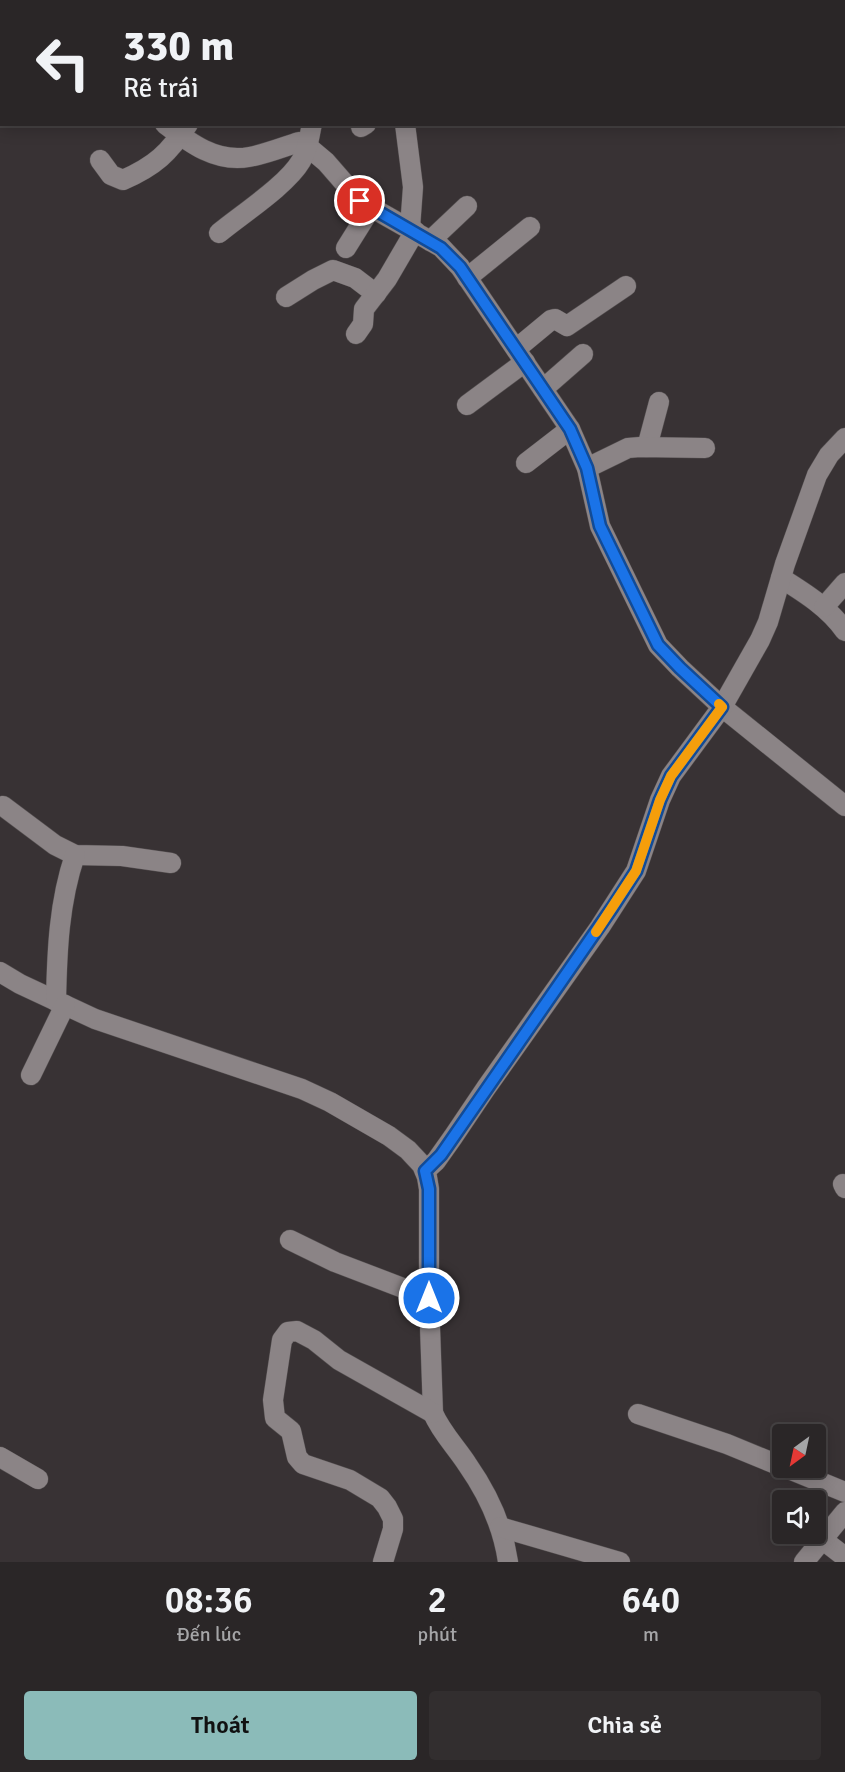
<!DOCTYPE html>
<html lang="vi">
<head>
<meta charset="utf-8">
<style>
  body { margin:0; font-family:Signika,sans-serif; background:#322e2f; color:#f1f3f6; height:100vh; display:flex; flex-direction:column; font-size:22px; white-space:nowrap }
  * { box-sizing:border-box; margin:0 }
  p { font-size:20px; color:#a5a5a7 }
  .icon { flex:none; width:33px; height:33px; fill:none; stroke:currentColor; stroke-width:2; stroke-linecap:round; stroke-linejoin:round }
  .map { position:relative; height:1562px; overflow:hidden }
  .details { display:flex; flex-direction:column; background:#2a2627; flex:1 }
  .details>* { flex:none }
  .guide { position:absolute; left:0px; top:0px; width:846px; height:126px; box-shadow:0 3px 15px #0003,0 0 0 2px #464344; background:#2a2627; color:#f1f3f6; overflow:hidden }
  .needle { width:39px; rotate:213deg }
  .tools { position:absolute; left:772px; top:1424px; display:grid; gap:12px }
  .tools a { display:grid; place-items:center; width:54px; height:54px; border-radius:6px; background:#2a2627; box-shadow:0 3px 15px #0003,0 0 0 2px #464344; font-size:30px }
  .pin { position:absolute; display:grid; place-items:center; width:51px; height:51px; color:#fff; margin:-26px; border:3px solid #fff; border-radius:50%; box-shadow:0 2px 6px #0007 }
  .me { position:absolute; width:66px; margin:-33px; rotate:0deg; stroke-linejoin:round; filter:drop-shadow(0 0 4px #0008) }
  .turn { display:flex; align-items:center; gap:21px; height:126px; padding:0 24px; font-size:27px }
  .turn .icon { width:78px; height:78px; stroke-width:2.5 }
  .turn b { display:block; font-size:42px; line-height:51px }
  .eta { display:flex; justify-content:space-evenly; align-items:center; height:102px; text-align:center }
  .eta b { font-size:36px; font-weight:600; line-height:42px }
  .primary-button { display:flex; gap:12px; margin-top:auto; padding:12px 24px }
  .primary-button a { flex:1; height:69px; border-radius:6px; background:#8bbbb9; color:#111; font-size:24px; font-weight:600; line-height:69px; text-align:center }
  .primary-button a+a { background:#322e2f; color:#f1f3f6 }
  .map>svg:first-child { display:block }
  .lines { fill:none; stroke-linecap:round; stroke-linejoin:round }
  .minor-casing { stroke:#544f50; stroke-width:21 }
  .minor { stroke:#8b8486; stroke-width:20 }
  .route-casing { stroke:#114b97; stroke-width:15 }
  .route { stroke:#1a73e8; stroke-width:10 }
  .slow { stroke:#f59e0b; stroke-width:10 }
</style>
</head>
<body>
<div class="map">
<svg width="845" height="1562" viewBox="0 0 845 1562">
  <rect width="100%" height="100%" fill="#383234"/>
  <g class="lines">
    <g class="minor-casing">
      <g id="minor">
        <path d="M261 0 263 2"/>
        <path d="M359 0 360 2"/>
        <path d="M839 0 840 2"/>
        <path d="M25 2 26 0"/>
        <path d="M61 2 63 0"/>
        <path d="M86 2 87 0"/>
        <path d="M0 9 2 10"/>
        <path d="M165 124C190 143 216 163 249 157 266 154 283 147 299 142L307 146 326 162 360 201 441 247 460 267 570 429 587 468 600 526 658 645 680 668 722 707 845 806"/>
        <path d="M405 124 413 187 410 228"/>
        <path d="M361 127 366 124"/>
        <path d="M100 160 111 175 123 180C155 166 169 153 188 124"/>
        <path d="M219 233C242 214 287 185 301 161 308 150 309 137 312 124"/>
        <path d="M430 241 467 206"/>
        <path d="M346 248 371 208"/>
        <path d="M467 278 530 227"/>
        <path d="M286 297 313 280 333 270 355 278 376 294"/>
        <path d="M356 334 363 324 364 309 387 279 415 231"/>
        <path d="M516 349 551 320 555 319 567 326 626 286"/>
        <path d="M543 389 583 354"/>
        <path d="M467 405 525 362"/>
        <path d="M647 447 659 402"/>
        <path d="M526 463 570 429"/>
        <path d="M587 468 628 448 640 447 705 448"/>
        <path d="M781 578C805 593 829 608 845 631"/>
        <path d="M824 607 845 583"/>
        <path d="M3 806 55 845 75 855 122 856 171 863"/>
        <path d="M0 972 20 984 95 1019 302 1089 330 1102 389 1136 408 1150 422 1165 427 1177 429 1189V1298L433 1413C441 1432 456 1447 467 1464 488 1494 503 1526 508 1562"/>
        <path d="M56 1001C57 951 59 902 75 855"/>
        <path d="M31 1075 65 1005"/>
        <path d="M425 1171 436 1161 453 1137 486 1088 600 927 636 871 660 800 671 776 722 707 760 640 768 622 785 564 817 475 829 455 845 438"/>
        <path d="M843 1184 845 1188"/>
        <path d="M290 1240 335 1262 429 1298"/>
        <path d="M638 1414 727 1444 783 1467"/>
        <path d="M0 1457 38 1479"/>
        <path d="M784 1467 845 1492"/>
        <path d="M500 1527 620 1562"/>
        <path d="M823 1540 845 1557"/>
        <path d="M383 1562 393 1529V1519L387 1507 380 1498 350 1480 303 1464 297 1457 291 1431 275 1418 273 1400 282 1340 288 1332 297 1331 314 1340 339 1360 433 1413"/>
        <path d="M804 1562 845 1512"/>
      </g>
    </g>
    <use href="#minor" class="minor"/>
  </g>
  <g class="lines">
    <g class="route-casing">
      <path id="route" d="M360 201 441 248 460 267 570 429 587 468 600 526 658 645 680 668 722 707 671 776 660 800 636 871 612 908 441 1155 425 1171 429 1189V1298"/>
    </g>
    <use href="#route" class="route"/>
    <path class="slow" d="M596 932 636 871 660 800 671 776 722 707 719 704"/>
  </g>
</svg>
<div class="tools">
<a><svg class="needle" viewBox="-14 -14 28 28"><path d="M0-13l5 13h-10z" fill="#e53935"/><path d="M0 13l5-13h-10z" fill="#a5a5a7"/></svg></a>
<a><svg class="icon" aria-label="sound" viewBox="0 0 24 24"><path d="M4 9h4l5-4v14l-5-4H4zM17 9q2 3 0 6"/></svg></a>
</div>
<div class="pin" style="left:360px;top:201px;background:#d93025"><svg class="icon" aria-label="arrive" viewBox="0 0 24 24"><path d="M6 21V4h12l-3 4 3 4H6"/></svg></div>
<svg class="me" style="left:429px;top:1298px" viewBox="-20 -20 40 40"><circle r="17" fill="#1a73e8" stroke="#fff" stroke-width="3"/><path d="M0-11L8 9 0 5-8 9z" fill="#fff"/></svg>
<div class="guide">
<div class="turn"><svg class="icon" aria-label="left" viewBox="0 0 24 24"><path d="M17 20v-9H6M10 6l-5 5 5 5"/></svg><div><b>330 m</b>Rẽ trái</div></div>
</div>
</div>
<section class="details">
<div class="eta">
<div><b>08:36</b><p>Đến lúc</p></div>
<div><b>2</b><p>phút</p></div>
<div><b>640</b><p>m</p></div>
</div>
<div class="primary-button"><a>Thoát</a><a>Chia sẻ</a></div>
</section>
</body>
</html>
